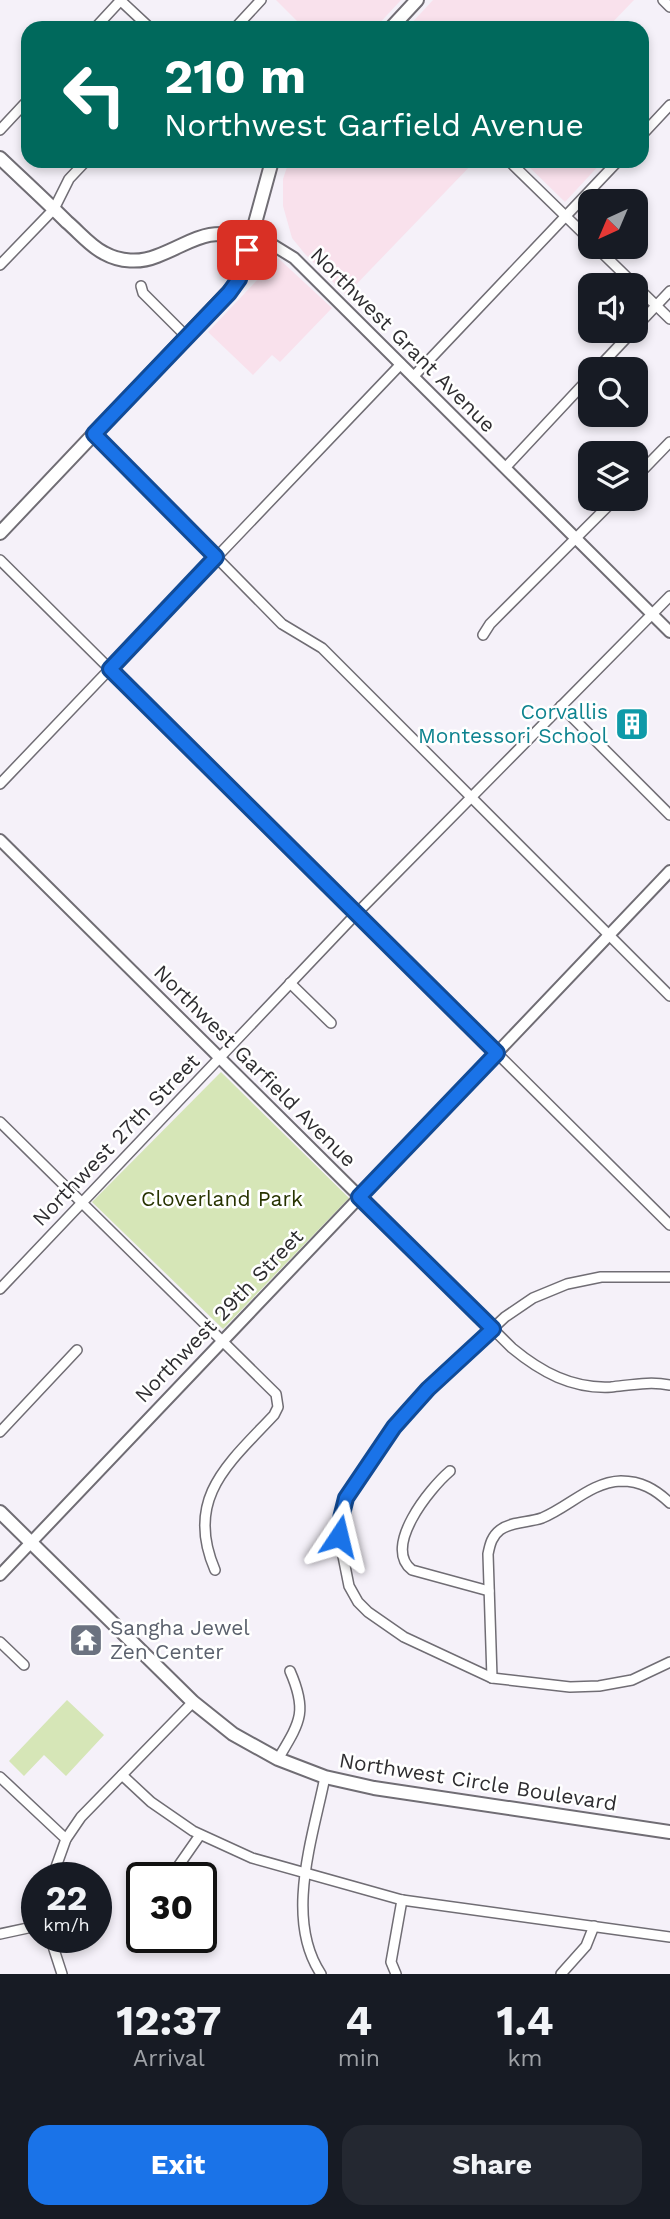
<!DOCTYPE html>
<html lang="en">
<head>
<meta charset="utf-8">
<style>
  body { margin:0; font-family:"Work Sans",sans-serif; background:#242831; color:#f1f3f6; height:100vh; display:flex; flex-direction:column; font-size:26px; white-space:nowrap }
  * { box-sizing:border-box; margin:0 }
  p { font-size:23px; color:#9ea1a6 }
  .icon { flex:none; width:38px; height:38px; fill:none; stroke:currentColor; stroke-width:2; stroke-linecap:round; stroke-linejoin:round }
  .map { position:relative; height:1974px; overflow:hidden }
  .sheet { display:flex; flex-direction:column; background:#171b24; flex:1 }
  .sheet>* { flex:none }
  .top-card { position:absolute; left:21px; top:21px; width:628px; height:147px; border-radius:21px; box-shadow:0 4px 10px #0003; background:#00695c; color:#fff; overflow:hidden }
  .needle { width:46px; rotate:224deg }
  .controls { position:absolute; left:578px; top:189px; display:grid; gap:14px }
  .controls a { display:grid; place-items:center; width:70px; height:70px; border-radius:14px; background:#171b24; box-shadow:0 4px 10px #0003; font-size:35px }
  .speed { position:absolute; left:21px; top:1862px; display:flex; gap:14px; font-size:35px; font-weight:700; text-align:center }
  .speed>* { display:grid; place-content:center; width:91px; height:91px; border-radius:50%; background:#171b24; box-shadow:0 4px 10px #0003; line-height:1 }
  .speed small { font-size:18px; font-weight:400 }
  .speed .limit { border:4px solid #111; border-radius:10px; background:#fff; color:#111 }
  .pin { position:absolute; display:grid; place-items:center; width:60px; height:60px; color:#fff; margin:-30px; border-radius:14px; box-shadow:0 4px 10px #0006 }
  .me { position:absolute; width:77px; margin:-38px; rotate:10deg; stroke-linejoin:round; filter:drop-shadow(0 0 5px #0008) }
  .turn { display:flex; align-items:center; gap:24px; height:147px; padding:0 28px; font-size:32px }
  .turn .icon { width:91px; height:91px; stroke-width:2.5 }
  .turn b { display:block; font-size:49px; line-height:60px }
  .eta { display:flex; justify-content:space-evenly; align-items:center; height:119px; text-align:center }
  .eta b { font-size:42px; font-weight:700; line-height:49px }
  .button { display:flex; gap:14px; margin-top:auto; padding:14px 28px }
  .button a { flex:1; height:80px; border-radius:21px; background:#1a73e8; color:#fff; font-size:28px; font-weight:700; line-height:80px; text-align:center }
  .button a+a { background:#242831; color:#f1f3f6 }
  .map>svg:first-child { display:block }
  .commercial { fill:#f9e1ec }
  .green { fill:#d6e6b7 }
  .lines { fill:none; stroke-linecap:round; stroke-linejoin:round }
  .minor-casing { stroke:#706d74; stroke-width:12 }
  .tertiary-casing { stroke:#706d74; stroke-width:14 }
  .secondary-casing { stroke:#706d74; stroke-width:16 }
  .minor { stroke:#fff; stroke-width:9 }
  .tertiary { stroke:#fff; stroke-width:10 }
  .secondary { stroke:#fff; stroke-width:12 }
  .route-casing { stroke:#114b97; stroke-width:18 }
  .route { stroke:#1a73e8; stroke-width:12 }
  .labels { text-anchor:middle; stroke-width:5; stroke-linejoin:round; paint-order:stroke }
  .street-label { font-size:21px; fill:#2e2d30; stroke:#fff }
  .culture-label { font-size:21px; fill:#0d838f; stroke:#fff; text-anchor:end }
  .park-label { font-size:21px; fill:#273300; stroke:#fff }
  .worship-label { font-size:21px; fill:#5b616d; stroke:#fff; text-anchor:start }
</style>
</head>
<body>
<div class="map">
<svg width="670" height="1974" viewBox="0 0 670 1974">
  <rect width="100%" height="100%" fill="#f5f1f9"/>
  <g class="commercial">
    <path d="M276 0H401L375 28H304Z"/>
    <path d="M433 0H634L607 28H407Z"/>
    <path d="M289 161H475L346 295 305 254 292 238 283 206V179Z"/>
    <path d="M523 161H603L565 202Z"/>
    <path d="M278 258 332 308 280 362 272 355 253 375 208 332Z"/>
  </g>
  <g class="green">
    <path d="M221 1072 349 1198 223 1329 92 1202Z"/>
    <path d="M67 1700 104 1735 66 1776 44 1755 24 1776 9 1761Z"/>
  </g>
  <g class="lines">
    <g class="minor-casing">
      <g id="minor">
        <path d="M120 0 150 28"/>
        <path d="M663 0 670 7"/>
        <path d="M95 28 121 0"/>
        <path d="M235 28 261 0"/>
        <path d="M0 130 28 100"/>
        <path d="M642 135 670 105"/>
        <path d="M509 161 590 240"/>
        <path d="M596 247 670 319"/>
        <path d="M0 265 54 209 69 179 86 161"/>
        <path d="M141 286 143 293 187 337"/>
        <path d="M635 328 670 291"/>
        <path d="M597 369 633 331"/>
        <path d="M413 377 618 161"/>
        <path d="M95 434 282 624 322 648 670 996"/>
        <path d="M505 468 590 377"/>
        <path d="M635 478 670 442"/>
        <path d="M0 560 670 1225"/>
        <path d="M483 635 490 624 615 499"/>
        <path d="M561 706 670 815"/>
        <path d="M0 784 401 364"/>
        <path d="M290 983 331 1023"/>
        <path d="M0 1122 276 1394 278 1407 274 1415C229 1463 184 1498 215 1570"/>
        <path d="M360 1197 512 1348C541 1372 572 1389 611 1387 631 1385 650 1381 670 1385"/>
        <path d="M670 1277H601L567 1284 533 1298 505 1317 428 1389 394 1427 346 1498 340 1522 339 1536 349 1586 358 1602 368 1612 404 1637 492 1678 570 1687 599 1686 632 1680 670 1662"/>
        <path d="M0 1289 357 913 670 596"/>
        <path d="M0 1432 77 1350"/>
        <path d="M450 1471C430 1488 382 1547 412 1570L489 1591"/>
        <path d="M0 1642 24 1665"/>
        <path d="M492 1678 488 1554C490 1544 492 1536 500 1530 512 1521 528 1523 542 1518 569 1507 591 1482 621 1481 641 1481 655 1489 670 1503"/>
        <path d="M278 1759C300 1722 308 1712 290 1671"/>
        <path d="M122 1775 151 1802 193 1831 252 1858 402 1900 670 1937"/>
        <path d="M0 1777 66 1839"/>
        <path d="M52 1878 66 1839 81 1817 193 1702"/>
        <path d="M170 1878 200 1835"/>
        <path d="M0 1934 37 1926"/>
        <path d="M50 1937 62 1974"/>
        <path d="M321 1974C284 1919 313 1837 325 1777"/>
        <path d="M396 1974 391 1962 402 1900"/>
        <path d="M561 1974 586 1946 594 1926"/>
      </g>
    </g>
    <g class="tertiary-casing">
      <g id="tertiary">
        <path d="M250 237 268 242 294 258 670 632"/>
        <path d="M0 840 360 1197"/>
        <path d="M0 1575 670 871"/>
      </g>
    </g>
    <g class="secondary-casing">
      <g id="secondary">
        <path d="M391 28 417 0"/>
        <path d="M0 158C22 179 45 200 67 222 79 232 90 246 104 253 120 262 140 263 157 256 198 240 201 228 250 237"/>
        <path d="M0 533 235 285 243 267 272 161"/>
        <path d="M0 1512 193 1702 233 1734 278 1759 325 1777 374 1788 670 1832"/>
      </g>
    </g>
    <use href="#minor" class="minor"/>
    <use href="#tertiary" class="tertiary"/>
    <use href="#secondary" class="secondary"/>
  </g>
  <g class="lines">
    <g class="route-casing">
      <path id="route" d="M247 250 239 279 229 293 94 434 216 557 110 669 497 1053 359 1197 493 1329 428 1389 394 1427 346 1498 340 1522 339 1536"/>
    </g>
    <use href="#route" class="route"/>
  </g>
  <defs>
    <g id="building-square" transform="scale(1.75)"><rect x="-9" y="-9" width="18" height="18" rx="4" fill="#0f9aa8" stroke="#fff"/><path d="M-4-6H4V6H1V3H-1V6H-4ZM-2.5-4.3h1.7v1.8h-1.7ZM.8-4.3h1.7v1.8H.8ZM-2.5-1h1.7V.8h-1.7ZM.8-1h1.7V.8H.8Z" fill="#fff"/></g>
    <g id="temple-square" transform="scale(1.75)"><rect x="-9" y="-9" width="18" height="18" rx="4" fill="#6b7280" stroke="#fff"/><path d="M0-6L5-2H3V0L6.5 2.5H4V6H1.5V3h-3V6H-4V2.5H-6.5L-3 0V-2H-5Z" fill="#fff"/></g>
  </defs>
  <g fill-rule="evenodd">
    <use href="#building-square" x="632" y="724"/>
    <use href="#temple-square" x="86" y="1640"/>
  </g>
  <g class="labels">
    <g class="street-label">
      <text transform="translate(403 340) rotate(45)" y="7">Northwest Grant Avenue</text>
      <text transform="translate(255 1066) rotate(45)" y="7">Northwest Garfield Avenue</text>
      <text transform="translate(116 1140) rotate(-46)" y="7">Northwest 27th Street</text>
      <text transform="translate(219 1316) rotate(-46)" y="7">Northwest 29th Street</text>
      <text transform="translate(478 1782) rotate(9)" y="7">Northwest Circle Boulevard</text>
    </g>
    <g class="culture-label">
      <text x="608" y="719">Corvallis<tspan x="608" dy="24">Montessori School</tspan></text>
    </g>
    <g class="park-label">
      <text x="222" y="1206">Cloverland Park</text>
    </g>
    <g class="worship-label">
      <text x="110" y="1635">Sangha Jewel<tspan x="110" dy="24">Zen Center</tspan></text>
    </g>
  </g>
</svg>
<div class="controls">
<a><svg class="needle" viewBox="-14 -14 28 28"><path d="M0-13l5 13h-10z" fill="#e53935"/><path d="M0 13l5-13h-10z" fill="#9ea1a6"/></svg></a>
<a><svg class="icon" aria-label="sound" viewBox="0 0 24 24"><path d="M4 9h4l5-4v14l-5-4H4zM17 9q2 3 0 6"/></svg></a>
<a><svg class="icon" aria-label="search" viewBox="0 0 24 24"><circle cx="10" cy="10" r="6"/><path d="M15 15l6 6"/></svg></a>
<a><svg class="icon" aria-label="layers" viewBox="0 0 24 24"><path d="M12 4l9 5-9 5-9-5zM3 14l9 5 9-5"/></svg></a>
</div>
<div class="speed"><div>22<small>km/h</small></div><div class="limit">30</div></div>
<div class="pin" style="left:247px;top:250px;background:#d93025"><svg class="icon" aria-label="arrive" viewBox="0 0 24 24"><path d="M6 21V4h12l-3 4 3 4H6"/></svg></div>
<svg class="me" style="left:339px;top:1536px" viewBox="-20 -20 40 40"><path d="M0-17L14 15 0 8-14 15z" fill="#1a73e8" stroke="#fff" stroke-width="4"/></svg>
<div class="top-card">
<div class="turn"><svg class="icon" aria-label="left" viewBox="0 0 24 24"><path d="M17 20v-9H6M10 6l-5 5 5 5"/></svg><div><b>210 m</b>Northwest Garfield Avenue</div></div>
</div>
</div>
<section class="sheet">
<div class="eta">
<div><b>12:37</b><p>Arrival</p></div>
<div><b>4</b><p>min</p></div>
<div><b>1.4</b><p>km</p></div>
</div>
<div class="button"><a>Exit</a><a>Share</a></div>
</section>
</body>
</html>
